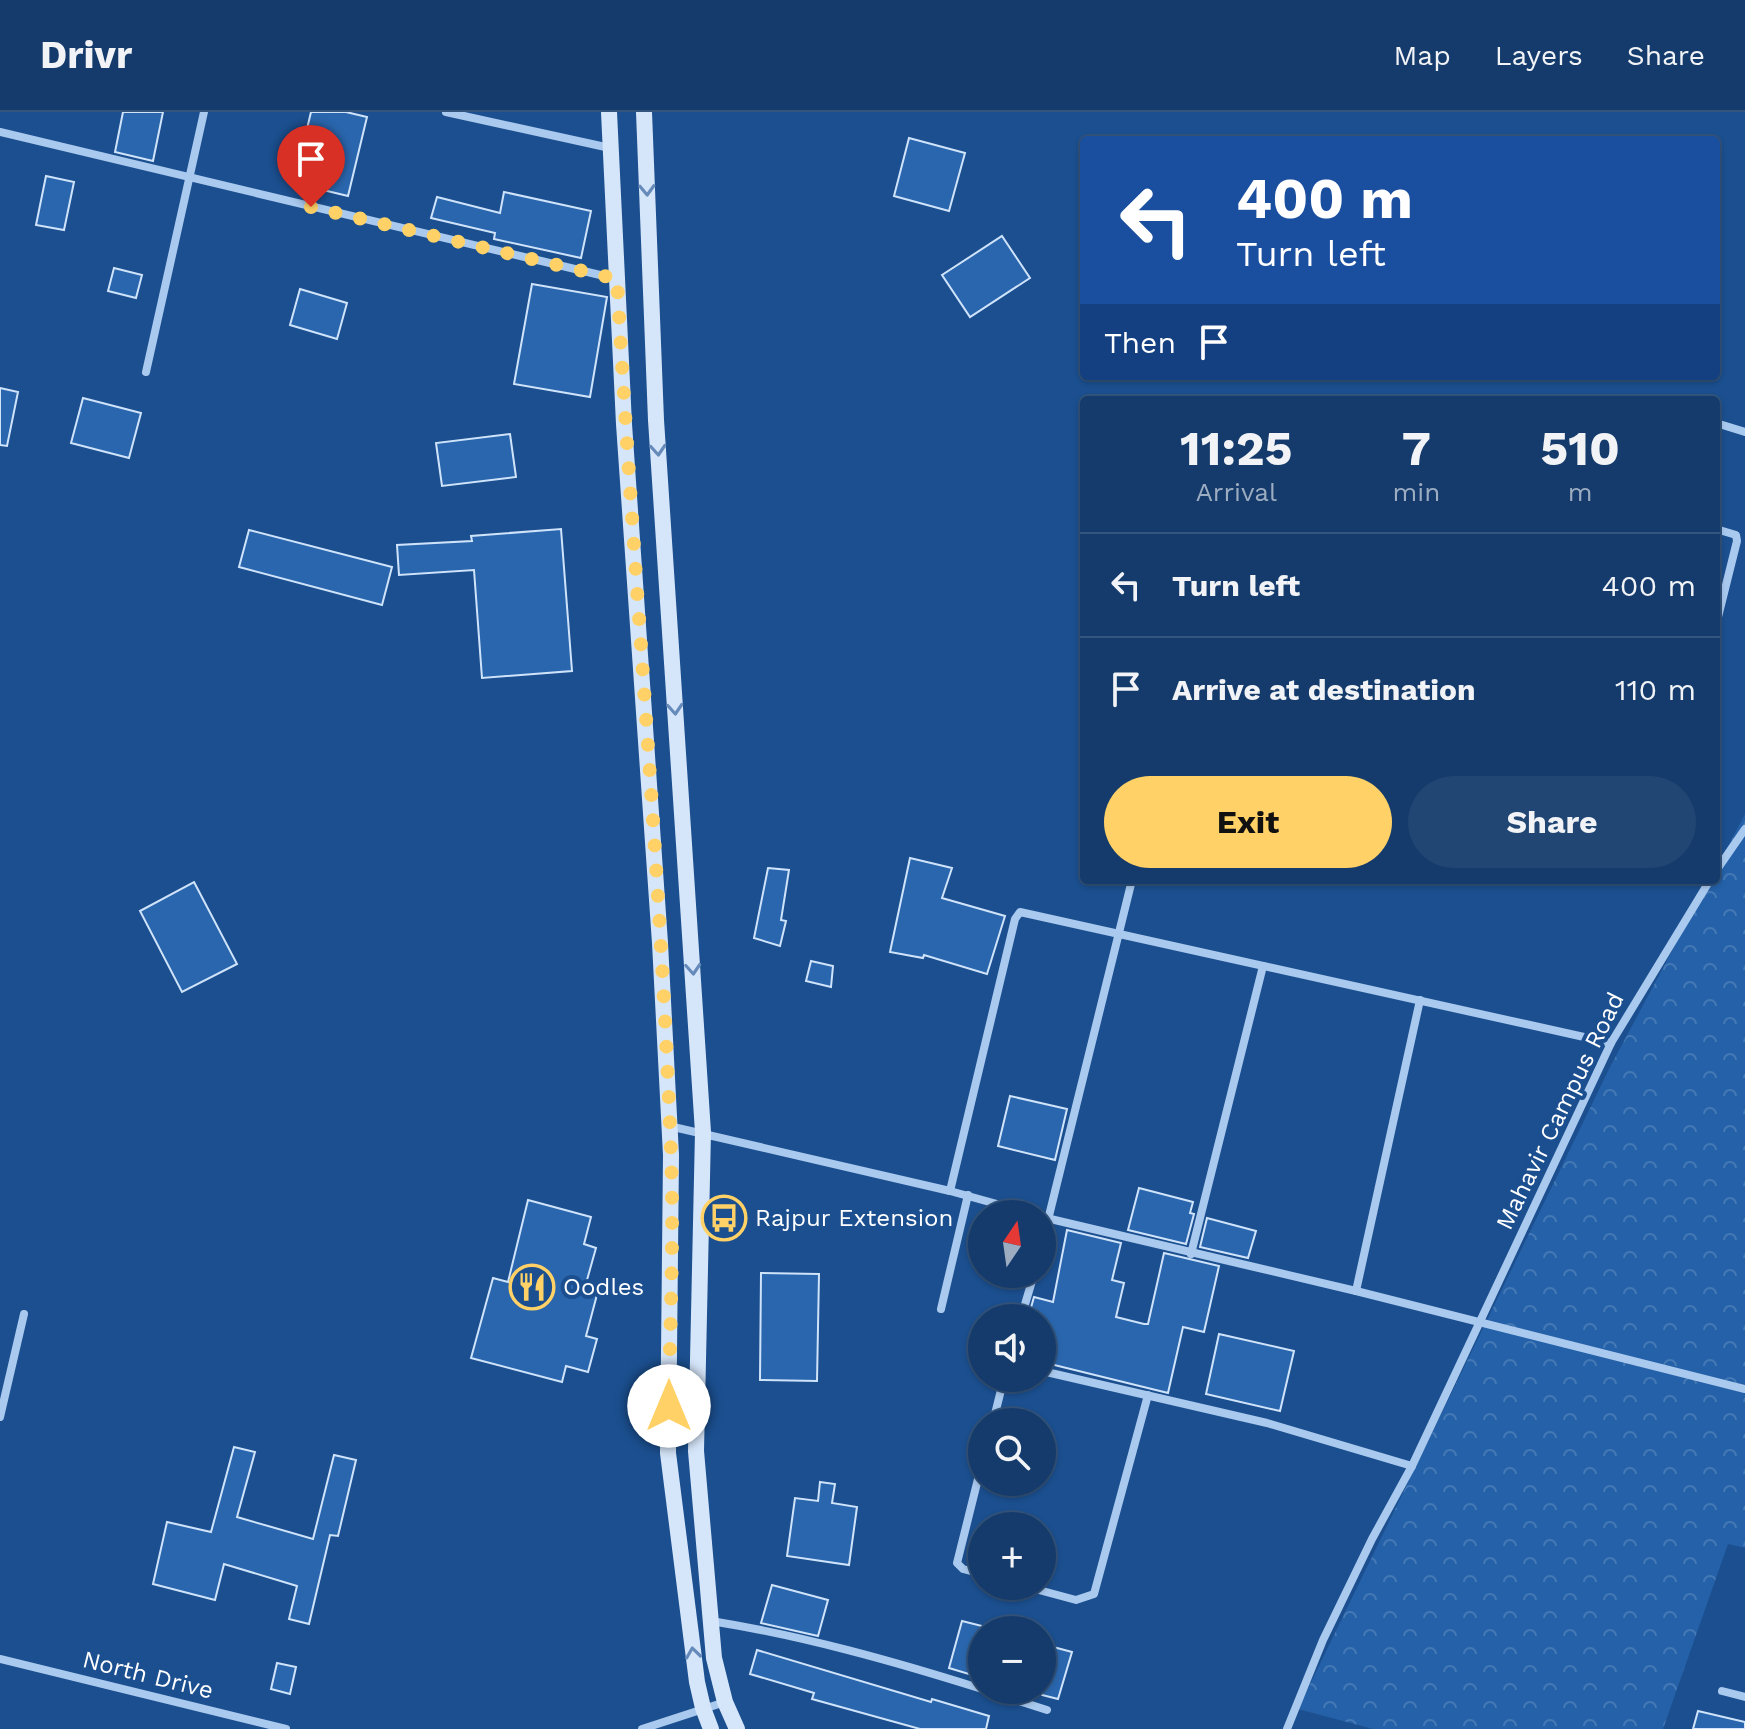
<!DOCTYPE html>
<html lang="en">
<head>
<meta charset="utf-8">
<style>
  body { margin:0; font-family:"Work Sans",sans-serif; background:#214673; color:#f1f3f6; height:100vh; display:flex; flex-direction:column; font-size:30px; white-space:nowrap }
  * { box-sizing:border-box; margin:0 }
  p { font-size:26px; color:#9dadc1 }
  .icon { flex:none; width:44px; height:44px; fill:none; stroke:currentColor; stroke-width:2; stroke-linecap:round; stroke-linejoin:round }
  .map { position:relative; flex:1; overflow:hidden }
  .drawer { position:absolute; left:1080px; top:284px; width:640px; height:488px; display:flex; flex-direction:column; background:#143b6b; border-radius:8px; box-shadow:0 2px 6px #0004,0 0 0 2px #33557e }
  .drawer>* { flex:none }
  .top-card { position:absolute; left:1080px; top:24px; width:640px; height:244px; border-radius:8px; box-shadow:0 2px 6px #0004,0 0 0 2px #33557e; background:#1a4fa0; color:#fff; overflow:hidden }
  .needle { width:52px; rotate:13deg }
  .fabs { position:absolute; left:968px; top:1088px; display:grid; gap:16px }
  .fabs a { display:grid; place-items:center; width:88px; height:88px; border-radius:50%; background:#143b6b; box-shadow:0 2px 6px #0004,0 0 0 2px #33557e; font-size:40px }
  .pin { position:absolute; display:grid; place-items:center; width:68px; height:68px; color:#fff; margin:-82px -34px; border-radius:50% 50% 50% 0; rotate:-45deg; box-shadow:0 0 8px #0007 }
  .pin .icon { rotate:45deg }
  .me { position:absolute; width:88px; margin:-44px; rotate:0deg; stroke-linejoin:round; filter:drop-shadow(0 0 6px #0008) }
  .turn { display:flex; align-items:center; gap:28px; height:168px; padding:0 24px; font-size:36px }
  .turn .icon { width:104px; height:104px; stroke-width:2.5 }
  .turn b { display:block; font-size:56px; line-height:68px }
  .then { display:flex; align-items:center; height:76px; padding:0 24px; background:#0003; gap:16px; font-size:30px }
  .eta { display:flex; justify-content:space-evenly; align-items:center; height:136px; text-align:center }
  .eta b { font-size:48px; font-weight:700; line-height:56px }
  .button { display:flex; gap:16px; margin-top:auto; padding:16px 24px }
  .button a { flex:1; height:92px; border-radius:48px; background:#ffd166; color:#111; font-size:32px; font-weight:700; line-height:92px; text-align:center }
  .button a+a { background:#214673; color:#f1f3f6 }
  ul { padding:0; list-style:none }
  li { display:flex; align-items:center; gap:24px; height:104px; padding:0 24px; border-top:2px solid #33557e }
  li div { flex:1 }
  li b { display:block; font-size:30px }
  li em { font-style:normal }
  header { display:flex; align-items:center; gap:48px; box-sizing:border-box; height:112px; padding:0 40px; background:#143b6b; border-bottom:2px solid #33557e }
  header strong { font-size:38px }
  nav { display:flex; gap:44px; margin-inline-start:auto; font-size:28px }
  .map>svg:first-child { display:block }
  .forest { fill:url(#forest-crowns) }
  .building { fill:#2a66ad; stroke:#cfe3fa; stroke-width:2 }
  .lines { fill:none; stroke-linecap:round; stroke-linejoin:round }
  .street { stroke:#a9c9ee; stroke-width:8 }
  .secondary { stroke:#d6e6fa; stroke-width:16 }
  .oneway { stroke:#668bba }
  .route { stroke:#ffd166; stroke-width:14; stroke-dasharray:0 25.2 }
  .labels { text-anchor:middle; stroke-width:8; stroke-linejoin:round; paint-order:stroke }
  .street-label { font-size:24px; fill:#fff; stroke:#1b4f8f }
  .poi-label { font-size:24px; fill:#fff; stroke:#1b4f8f; text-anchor:start }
</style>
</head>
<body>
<header>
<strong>Drivr</strong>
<nav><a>Map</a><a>Layers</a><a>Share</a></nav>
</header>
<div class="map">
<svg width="1745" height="1617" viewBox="0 0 1745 1617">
  <defs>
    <pattern id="forest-crowns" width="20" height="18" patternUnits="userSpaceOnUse" patternTransform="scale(2)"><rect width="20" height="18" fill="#2461a8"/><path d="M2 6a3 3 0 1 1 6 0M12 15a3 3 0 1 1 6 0" fill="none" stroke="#4579b5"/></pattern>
  </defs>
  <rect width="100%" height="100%" fill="#1b4f8f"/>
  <path class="forest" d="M1745 702V1436L1728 1432 1663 1617H1373L1298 1597 1610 955 1710 768H1716V757Z"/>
  <g class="building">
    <path d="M123 0H163L153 49 115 40Z"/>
    <path d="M311 0H346L367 5 348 84 294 71Z"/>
    <path d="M909 26 965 41 949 99 894 84Z"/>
    <path d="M46 64 74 70 64 118 36 113Z"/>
    <path d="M504 80 591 99 581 146 494 127 495 121 431 106 437 85 500 101Z"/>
    <path d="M1002 124 1030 166 970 205 942 163Z"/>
    <path d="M114 156 142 163 136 186 108 179Z"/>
    <path d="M532 172 607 185 590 285 514 272Z"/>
    <path d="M300 177 347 191 337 227 290 213Z"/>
    <path d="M0 276 18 280 7 334 0 333Z"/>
    <path d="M83 286 141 301 129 346 71 331Z"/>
    <path d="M510 322 516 365 442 374 436 331Z"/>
    <path d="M561 417 572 559 482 566 474 458 399 463 397 433 472 429 471 424Z"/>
    <path d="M249 418 392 455 382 493 239 455Z"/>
    <path d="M910 746 952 756 942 786 1005 804 987 862 924 843 923 846 890 840Z"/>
    <path d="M768 756 789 758 781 808 786 809 780 834 754 826Z"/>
    <path d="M194 770 237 852 182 880 140 799Z"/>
    <path d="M811 849 833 854 831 875 806 869Z"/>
    <path d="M1010 984 1067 997 1055 1048 998 1034Z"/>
    <path d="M1139 1076 1193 1090 1190 1101 1194 1102 1186 1132 1128 1118Z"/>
    <path d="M528 1088 591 1105 584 1132 596 1136 585 1175 598 1179 586 1224 597 1227 588 1260 566 1254 562 1270 471 1246 493 1166 508 1170Z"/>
    <path d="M1207 1106 1256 1119 1248 1146 1200 1135Z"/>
    <path d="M1067 1118 1121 1131 1112 1168 1124 1171 1116 1205 1144 1212H1148L1164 1141 1219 1154 1204 1220 1183 1215 1168 1281 1042 1250V1206H1028L1034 1185 1053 1190Z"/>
    <path d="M761 1161 819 1162 817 1269 760 1268Z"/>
    <path d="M1219 1222 1294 1239 1280 1299 1206 1282Z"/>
    <path d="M234 1335 255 1340 237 1405 313 1427 334 1343 356 1348 338 1424 330 1423 309 1512 289 1507 297 1474 224 1452 215 1488 153 1472 167 1410 211 1420Z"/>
    <path d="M820 1370 835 1372 832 1391 857 1395 849 1453 787 1444 795 1386 818 1389Z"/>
    <path d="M772 1473 828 1488 818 1524 761 1511Z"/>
    <path d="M962 1509 982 1514V1566L949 1556Z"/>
    <path d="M1042 1532 1072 1540 1058 1587 1042 1583Z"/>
    <path d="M757 1538 931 1590 932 1587 989 1604 986 1617H920L812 1587 814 1581 750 1562Z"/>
    <path d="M277 1551 296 1555 290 1582 271 1577Z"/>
    <path d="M1698 1599 1745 1610V1617H1693Z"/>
  </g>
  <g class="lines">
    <g class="street">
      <path d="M446 0 610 36"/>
      <path d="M0 20 617 167"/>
      <path d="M146 260 204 0"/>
      <path d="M1716 311 1745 320"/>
      <path d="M1716 417 1736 423 1737 429 1716 513"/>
      <path d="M1716 759 1745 717"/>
      <path d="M669 1014 950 1079 1033 1102"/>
      <path d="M950 1079 1015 807 1020 800 1611 931"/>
      <path d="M1042 1105 1356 1179 1745 1277"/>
      <path d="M1042 1132 1132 768"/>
      <path d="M1191 1142 1263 854"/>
      <path d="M1356 1179 1420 888"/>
      <path d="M941 1197 968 1083"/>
      <path d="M1021 1206 1034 1162"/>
      <path d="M1042 1259 1267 1311 1412 1354"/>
      <path d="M0 1305 24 1202"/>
      <path d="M993 1310 1004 1266"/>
      <path d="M982 1351 957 1451 963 1457 982 1462"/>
      <path d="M1024 1474 1076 1488 1094 1482 1148 1283"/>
      <path d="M711 1509C804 1524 893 1549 982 1577"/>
      <path d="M0 1547 286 1617"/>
      <path d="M984 1578 1047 1598"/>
      <path d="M1722 1579 1745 1585"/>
      <path d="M642 1617 725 1590"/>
      <path d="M1287 1617 1323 1528 1372 1427 1412 1354 1611 931 1710 768"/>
    </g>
    <g class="secondary">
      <path d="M609 0 624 312 660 831 671 1043 668 1341 697 1570 703 1596 711 1617"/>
      <path d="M644 0 656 308 703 1020 696 1339 714 1546 725 1590 737 1617"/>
    </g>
  </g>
  <defs><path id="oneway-chevron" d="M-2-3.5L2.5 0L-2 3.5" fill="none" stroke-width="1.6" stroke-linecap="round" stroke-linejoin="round" transform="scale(2)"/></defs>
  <g class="oneway">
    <use href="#oneway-chevron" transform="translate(647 78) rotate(88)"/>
    <use href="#oneway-chevron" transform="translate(658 338) rotate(86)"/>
    <use href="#oneway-chevron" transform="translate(675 597) rotate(86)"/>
    <use href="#oneway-chevron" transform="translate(693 857) rotate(86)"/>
    <use href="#oneway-chevron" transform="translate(693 1541) rotate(-98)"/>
  </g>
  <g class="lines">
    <path class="route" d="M311 95 617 167C633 458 660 749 671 1040 674 1124 670 1210 669 1294"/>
  </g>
  <defs>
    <g id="bus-ring" transform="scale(2.3)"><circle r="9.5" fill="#1b4f8f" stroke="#ffd166" stroke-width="1.5"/><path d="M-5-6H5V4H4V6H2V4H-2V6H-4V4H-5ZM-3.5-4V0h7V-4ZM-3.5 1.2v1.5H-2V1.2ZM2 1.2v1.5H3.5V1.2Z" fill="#ffd166"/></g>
    <g id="restaurant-ring" transform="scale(2.3)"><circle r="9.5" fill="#1b4f8f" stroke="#ffd166" stroke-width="1.5"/><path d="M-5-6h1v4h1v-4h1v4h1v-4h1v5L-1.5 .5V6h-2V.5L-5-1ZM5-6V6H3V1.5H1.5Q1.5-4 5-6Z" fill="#ffd166"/></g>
  </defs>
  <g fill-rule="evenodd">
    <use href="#bus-ring" x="724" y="1106"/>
    <use href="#restaurant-ring" x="532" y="1175"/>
  </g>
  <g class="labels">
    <g class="street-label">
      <text transform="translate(1560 999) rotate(-64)" y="8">Mahavir Campus Road</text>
      <text transform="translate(148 1563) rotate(14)" y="8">North Drive</text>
    </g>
    <g class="poi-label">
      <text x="755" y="1114">Rajpur Extension</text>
      <text x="563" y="1183">Oodles</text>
    </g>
  </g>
</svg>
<div class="fabs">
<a><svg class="needle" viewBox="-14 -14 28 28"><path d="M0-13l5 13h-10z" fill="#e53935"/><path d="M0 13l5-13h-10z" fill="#9dadc1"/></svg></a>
<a><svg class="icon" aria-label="sound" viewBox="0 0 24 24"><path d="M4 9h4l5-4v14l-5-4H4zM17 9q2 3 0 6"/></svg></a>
<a><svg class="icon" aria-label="search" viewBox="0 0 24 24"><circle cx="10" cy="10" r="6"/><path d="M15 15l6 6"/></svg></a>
<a>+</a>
<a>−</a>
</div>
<div class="pin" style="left:311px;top:95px;background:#d93025"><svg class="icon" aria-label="arrive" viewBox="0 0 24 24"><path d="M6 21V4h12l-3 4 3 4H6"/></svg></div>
<svg class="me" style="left:669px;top:1294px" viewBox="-20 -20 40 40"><circle r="19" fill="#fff"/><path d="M0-13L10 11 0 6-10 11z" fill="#ffd166"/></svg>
<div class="top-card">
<div class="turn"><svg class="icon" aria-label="left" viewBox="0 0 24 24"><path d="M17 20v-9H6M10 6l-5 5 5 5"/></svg><div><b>400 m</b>Turn left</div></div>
<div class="then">Then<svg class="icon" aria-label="arrive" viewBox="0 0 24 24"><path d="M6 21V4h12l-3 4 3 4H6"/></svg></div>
</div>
<section class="drawer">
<div class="eta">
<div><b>11:25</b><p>Arrival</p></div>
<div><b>7</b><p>min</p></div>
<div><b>510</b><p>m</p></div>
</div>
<ul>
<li><svg class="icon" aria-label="left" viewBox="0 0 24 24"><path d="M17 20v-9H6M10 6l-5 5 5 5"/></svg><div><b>Turn left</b></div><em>400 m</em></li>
<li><svg class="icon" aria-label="arrive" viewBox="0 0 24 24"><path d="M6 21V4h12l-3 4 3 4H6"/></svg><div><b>Arrive at destination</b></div><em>110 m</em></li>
</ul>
<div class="button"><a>Exit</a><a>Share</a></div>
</section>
</div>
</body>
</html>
